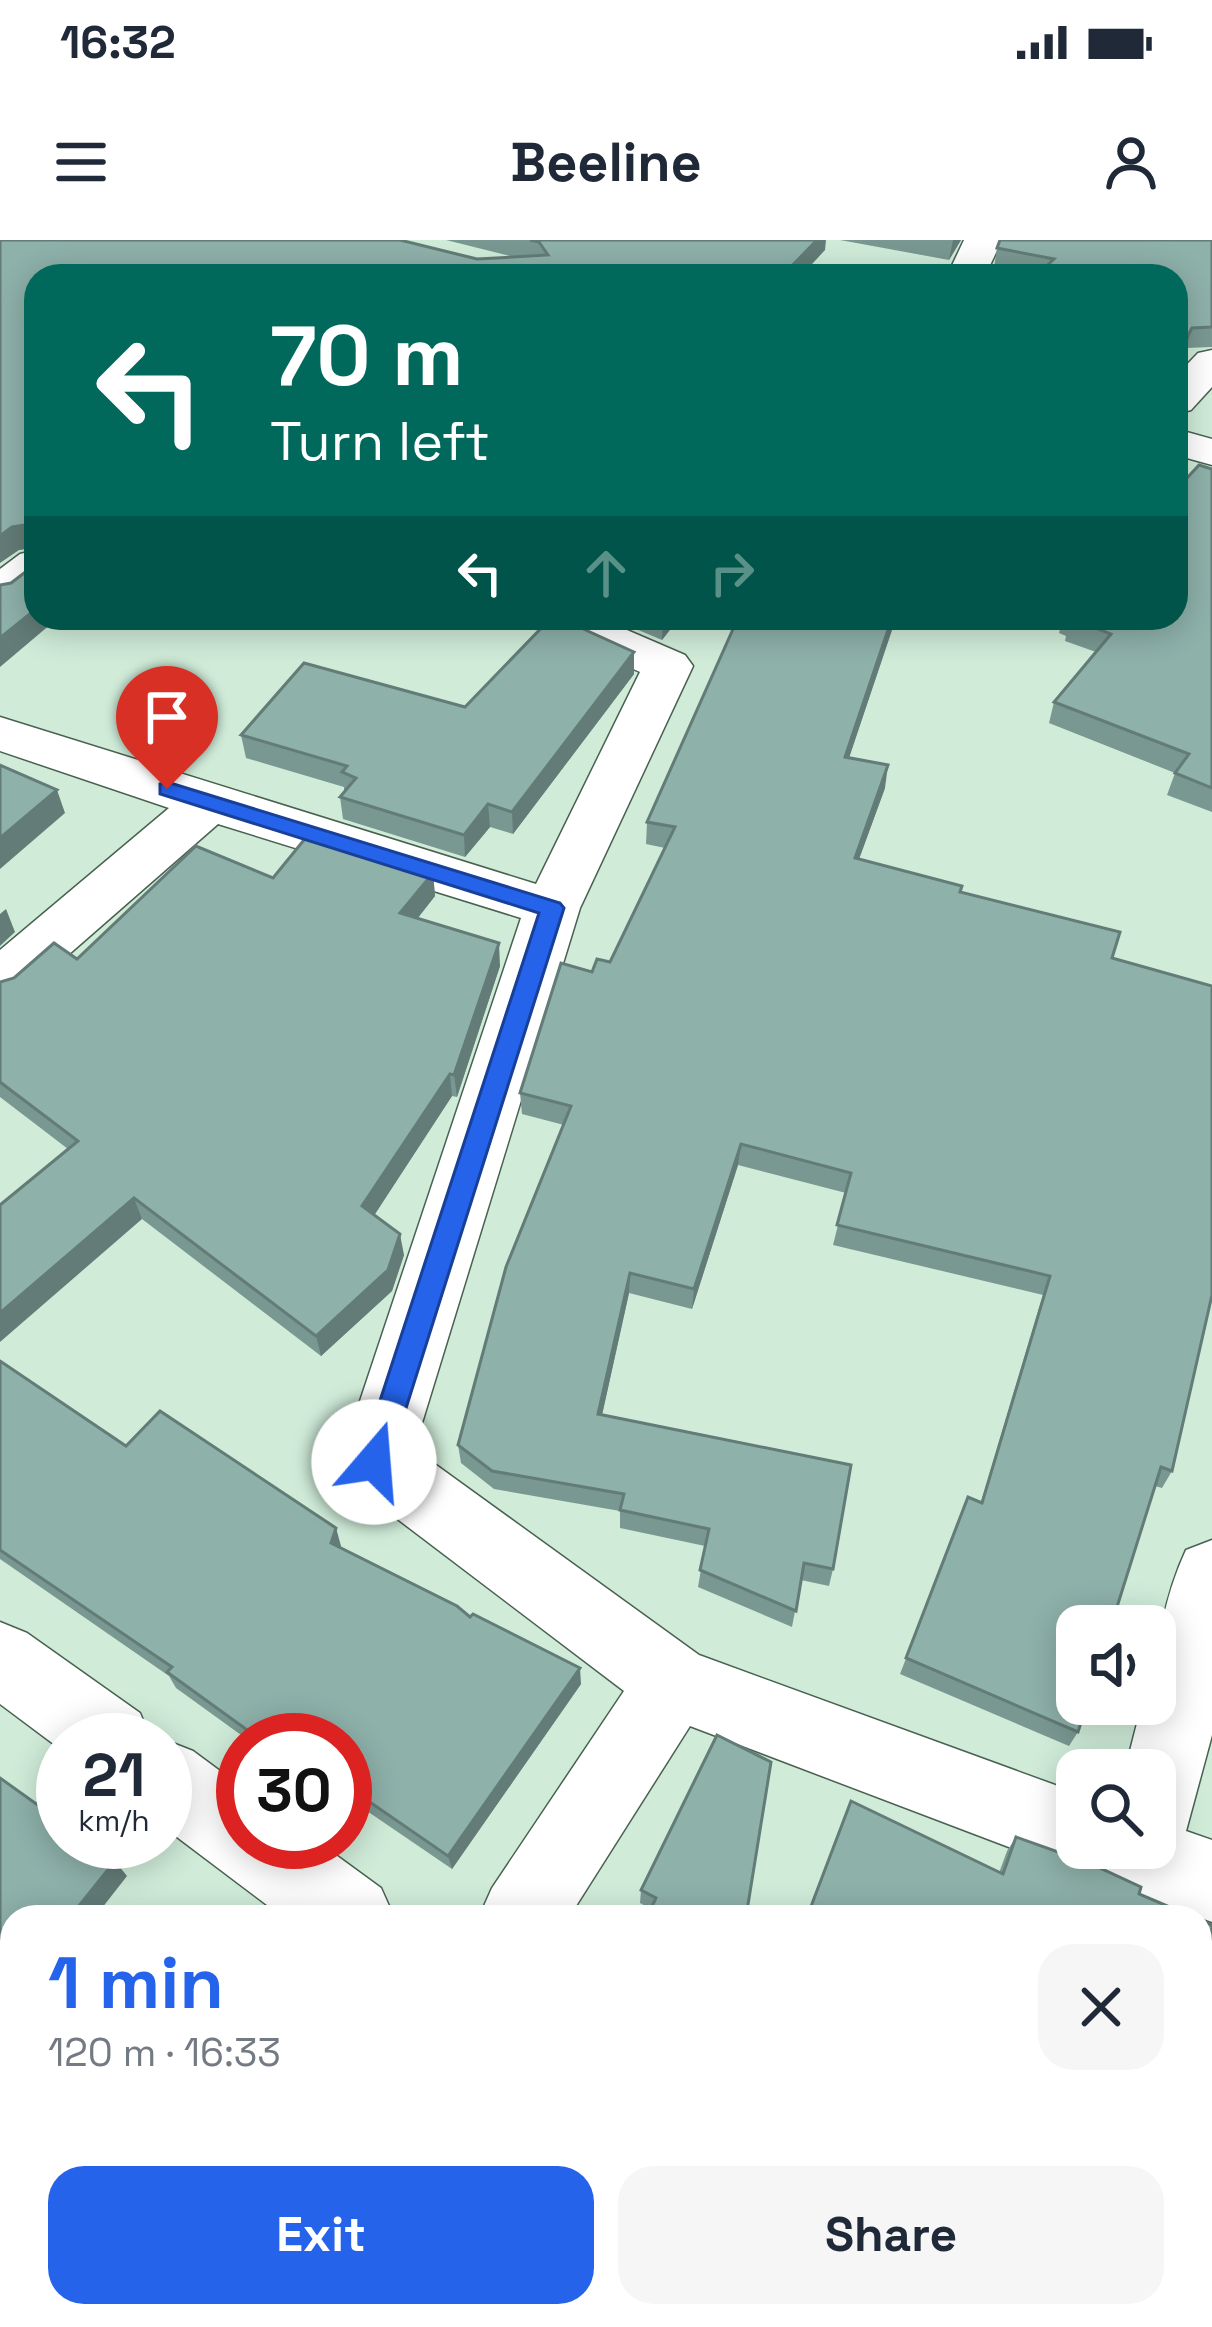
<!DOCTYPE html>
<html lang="en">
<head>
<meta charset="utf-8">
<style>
  body { margin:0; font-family:"Space Grotesk",sans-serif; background:#f6f6f7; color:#1f2937; height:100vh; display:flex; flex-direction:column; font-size:45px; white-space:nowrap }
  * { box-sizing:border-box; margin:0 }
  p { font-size:39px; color:#747a83 }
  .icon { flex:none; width:66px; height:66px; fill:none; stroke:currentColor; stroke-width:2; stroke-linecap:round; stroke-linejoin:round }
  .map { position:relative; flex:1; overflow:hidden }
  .details { position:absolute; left:0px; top:1665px; width:1212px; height:423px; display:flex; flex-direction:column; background:#fff; border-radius:36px 36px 0 0; box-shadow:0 6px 30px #0003 }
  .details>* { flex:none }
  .guide { position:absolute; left:24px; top:24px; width:1164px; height:366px; border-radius:36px; box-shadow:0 6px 30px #0003; background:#00695c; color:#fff; overflow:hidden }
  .fabs { position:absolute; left:1056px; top:1365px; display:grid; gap:24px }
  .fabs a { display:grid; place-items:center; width:120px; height:120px; border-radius:24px; background:#fff; box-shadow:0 6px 30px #0003; font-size:60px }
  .speed { position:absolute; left:36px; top:1473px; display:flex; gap:24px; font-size:60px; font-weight:700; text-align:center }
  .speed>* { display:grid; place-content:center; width:156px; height:156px; border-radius:50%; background:#fff; box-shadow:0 6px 30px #0003; line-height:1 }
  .speed small { font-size:30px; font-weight:400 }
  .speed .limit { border:18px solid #d22; background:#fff; color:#111 }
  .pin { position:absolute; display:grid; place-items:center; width:102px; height:102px; color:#fff; margin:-123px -51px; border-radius:50% 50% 50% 0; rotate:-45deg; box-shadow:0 0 12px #0007 }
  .pin .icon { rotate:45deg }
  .me { position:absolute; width:132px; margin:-66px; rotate:18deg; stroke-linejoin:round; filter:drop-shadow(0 0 9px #0008) }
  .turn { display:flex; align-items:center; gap:42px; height:252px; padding:0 48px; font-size:54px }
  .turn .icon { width:156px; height:156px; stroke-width:2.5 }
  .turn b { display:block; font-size:84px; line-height:102px }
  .lanes { display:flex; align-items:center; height:114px; padding:0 48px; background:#0003; justify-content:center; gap:60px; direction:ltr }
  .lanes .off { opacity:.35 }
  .round { display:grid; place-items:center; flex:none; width:126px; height:126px; border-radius:36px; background:#f6f6f7 }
  .headline { display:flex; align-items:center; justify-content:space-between; height:204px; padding:0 48px }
  h1 { font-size:72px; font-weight:800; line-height:90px; color:#2563eb }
  .button { display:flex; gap:24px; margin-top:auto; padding:24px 48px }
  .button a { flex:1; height:138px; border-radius:36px; background:#2563eb; color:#fff; font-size:48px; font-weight:800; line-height:138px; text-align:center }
  .button a+a { background:#f6f6f7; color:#1f2937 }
  .status { display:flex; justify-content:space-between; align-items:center; height:84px; padding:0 60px; background:#fff; direction:ltr }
  .status svg { height:33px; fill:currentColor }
  header { display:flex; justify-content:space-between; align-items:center; height:156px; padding:0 48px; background:#fff; font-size:54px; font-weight:800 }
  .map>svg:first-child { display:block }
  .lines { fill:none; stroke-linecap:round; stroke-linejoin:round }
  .minor-casing { stroke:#496151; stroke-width:3 }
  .minor { fill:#fff; fill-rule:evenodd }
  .wall { fill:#7a9892 }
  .shaded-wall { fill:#637c77 }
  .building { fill:#8eb1aa; stroke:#637c77; stroke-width:3 }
  .route { fill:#2563eb; stroke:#184099; stroke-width:3 }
</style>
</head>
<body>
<div class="status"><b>16:32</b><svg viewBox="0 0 49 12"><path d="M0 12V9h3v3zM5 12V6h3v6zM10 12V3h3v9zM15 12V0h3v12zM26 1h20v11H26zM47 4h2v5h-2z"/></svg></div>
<header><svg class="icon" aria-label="menu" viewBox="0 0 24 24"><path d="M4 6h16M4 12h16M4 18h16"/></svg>Beeline<svg class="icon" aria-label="person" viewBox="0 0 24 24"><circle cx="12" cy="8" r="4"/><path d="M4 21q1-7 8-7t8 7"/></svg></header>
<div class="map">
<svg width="1212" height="2087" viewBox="0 0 1212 2087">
  <rect width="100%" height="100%" fill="#d0ecd9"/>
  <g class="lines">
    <g class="minor-casing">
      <g id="minor">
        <path d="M964 0H1002L985 36H947Z"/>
        <path d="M1212 110V147L1191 170 1176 174V136L1198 113Z"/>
        <path d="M1176 189 1212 199V225L1176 215Z"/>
        <path d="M36 310V346L17 361 0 365V329L20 314Z"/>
        <path d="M535 378H599L685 415 693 426 580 668 414 1209 699 1415 1077 1553V1608H1155V1530H1125L1142 1464H1155C1155 1410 1163 1360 1186 1310L1212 1300V1495L1186 1591 1212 1600V1682L1089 1637 1086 1630 1077 1633 690 1486 569 1677H479L492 1648 624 1451 350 1243 340 1221 521 678 218 584 20 757 0 763V710L169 568 0 511V477L536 644 640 432 542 388Z"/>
        <path d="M0 1382 27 1393 140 1473 151 1500H63V1511L0 1464Z"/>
        <path d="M165 1500 193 1511 243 1548V1602H318L381 1648 394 1677H283L165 1588Z"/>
        <path d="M268 2076H363L358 2087H264Z"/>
      </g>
    </g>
    <use href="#minor" class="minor"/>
  </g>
  <g class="wall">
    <path d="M0 0 477 19 514 17 446 0H817L825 10 36 36V378L11 343 32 327V308L19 310Z"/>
    <path d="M840 0H961L949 20Z"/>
    <path d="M1212 0V107L1186 108 1176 127V36H1036L994 28 997 8Z"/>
    <path d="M1212 229V572L1167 555 1175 533 1049 483 1054 462 1096 412 1065 401 1066 396 1059 393 1063 378H1176Z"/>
    <path d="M274 378H317L302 390Z"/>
    <path d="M610 378H679L662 400Z"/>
    <path d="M896 378 849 517 885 548 859 619 962 646 961 653 1112 718 1172 1231 1162 1248 1155 1246 1078 1492 1069 1506 900 1434 968 1257 981 1262 1043 1055 833 1005 846 953 738 925 692 1069 629 1053 602 1175 833 1329 829 1346 801 1340 792 1387 698 1347 705 1306 620 1288V1271L494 1249 461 1223 458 1205 564 885 522 874 520 853 592 732 610 722 665 608 646 604 647 582Z"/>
    <path d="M634 412V434L513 594 490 587 465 617 343 579 340 557 344 551V547L246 518 241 495 465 467Z"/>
    <path d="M433 633 435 656 417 678 500 726 457 857 452 856 374 975 404 1015 392 1051 321 1116 142 979 68 909 0 857V742L77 719 273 638Z"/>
    <path d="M0 1121 126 1206 336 1288 340 1308 470 1377 581 1444 452 1629 345 1556V1500H248L176 1448 169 1436 0 1319Z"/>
    <path d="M1016 1597 1139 1654 1193 1677 999 1633 1007 1611Z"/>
    <path d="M641 1650 746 1677 651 1669 640 1663Z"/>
    <path d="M1200 1680 1212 1685V2026L1200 2021Z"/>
    <path d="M945 2076H1060L1056 2087H963Z"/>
  </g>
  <g class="shaded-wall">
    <path d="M817 0H826L825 10 801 36H782Z"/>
    <path d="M953 0H961L949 20Z"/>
    <path d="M1192 88 1186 108 1176 127V117Z"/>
    <path d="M32 284 36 307 19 310 0 323V296L12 287Z"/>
    <path d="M36 369V378H58L0 427V398Z"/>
    <path d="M300 378H317L302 390Z"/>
    <path d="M663 378H679L662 400Z"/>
    <path d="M892 378H896L842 539 845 517Z"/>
    <path d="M634 412V434L513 594 512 572Z"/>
    <path d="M888 525 885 548 851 641 855 618Z"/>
    <path d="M57 550 65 573 0 629V598Z"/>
    <path d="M488 564 490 587 465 617 464 595Z"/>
    <path d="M433 633 435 656 404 696 400 673Z"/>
    <path d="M6 669 15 692 0 706V674Z"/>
    <path d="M499 703 500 726 457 857 454 835Z"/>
    <path d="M450 834 452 856 366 988 362 966Z"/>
    <path d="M741 904 738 925 692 1069 694 1049Z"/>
    <path d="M134 958 142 979 0 1102V1073Z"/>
    <path d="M400 994 404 1015 392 1051 321 1116 316 1096Z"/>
    <path d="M630 1033 629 1053 598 1193V1174Z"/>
    <path d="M336 1288 341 1306 336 1321 331 1303Z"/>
    <path d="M580 1428 581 1444 452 1629 448 1616Z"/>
    <path d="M115 1621 127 1636 95 1677H70Z"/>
    <path d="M12 1750V1782L0 1797V1765Z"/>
  </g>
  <g class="building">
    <path d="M0 0H400L477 19 548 15 539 2 530 0H817L782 36H36V369L0 398V345L11 343 32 327V284L12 287 0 296Z"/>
    <path d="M1000 0H1212V87L1192 88 1176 117V36H1036L1054 19 997 8Z"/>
    <path d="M1199 225 1212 229V548L1175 533 1189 514 1054 462 1111 394 1071 378H1176V250Z"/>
    <path d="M551 378H559L634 412 512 572 488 564 464 595 340 557 356 538 342 532 347 526 241 495 304 423 465 467Z"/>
    <path d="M738 378H892L845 517 888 525 855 618 962 646 960 652 1120 692 1112 718 1212 746V1055L1172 1231 1161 1227 1111 1386H1077V1464H1087L1078 1492 906 1418 968 1257 982 1263 1050 1036 837 985 851 933 741 904 694 1049 630 1033 598 1174 851 1225 833 1329 804 1323 796 1371 700 1330 709 1289 620 1270 624 1254 492 1231 458 1205 506 1027 571 866 520 853 561 723 592 732 597 719 610 722 675 587 647 582Z"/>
    <path d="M0 525 57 550 0 598Z"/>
    <path d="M308 595 433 633 400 673 499 703 454 835 450 834 362 966 400 994 388 1030 316 1096 134 958 0 1073V965L78 901 0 842V742L14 738 54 703 77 719 196 606 273 638Z"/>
    <path d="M0 1121 126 1206 160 1171 336 1288 331 1303 457 1366 470 1377 473 1374 580 1428 448 1616 345 1545V1500H261L167 1432 172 1427 0 1310Z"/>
    <path d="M717 1495 771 1522 746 1677H647L656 1658 641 1650Z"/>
    <path d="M0 1538 63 1583V1602H89L115 1621 70 1677H12V1750L0 1765Z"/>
    <path d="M851 1561 1003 1634 1016 1597 1089 1623 1141 1647 1139 1654 1193 1677H807Z"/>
    <path d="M1200 1680 1212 1685V2013L1200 2007Z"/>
    <path d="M580 2076H858L855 2087H575Z"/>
    <path d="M961 2076H1060L1056 2087H979Z"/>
  </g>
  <path class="route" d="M167 542 560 663 564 668 389 1222 385 1231 374 1234 364 1231 360 1222 539 673 160 554V544Z"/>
</svg>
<div class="fabs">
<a><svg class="icon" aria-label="sound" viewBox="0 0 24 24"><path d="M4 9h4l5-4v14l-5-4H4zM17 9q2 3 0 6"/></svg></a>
<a><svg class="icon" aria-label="search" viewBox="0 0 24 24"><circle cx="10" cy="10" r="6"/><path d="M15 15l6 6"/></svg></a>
</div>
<div class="speed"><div>21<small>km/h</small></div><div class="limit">30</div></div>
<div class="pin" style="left:167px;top:549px;background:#d93025"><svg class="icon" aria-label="arrive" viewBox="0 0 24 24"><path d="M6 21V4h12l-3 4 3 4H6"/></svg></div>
<svg class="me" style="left:374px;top:1222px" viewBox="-20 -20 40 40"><circle r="19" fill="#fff"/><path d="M0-13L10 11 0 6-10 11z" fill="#2563eb"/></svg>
<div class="guide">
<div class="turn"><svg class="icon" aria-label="left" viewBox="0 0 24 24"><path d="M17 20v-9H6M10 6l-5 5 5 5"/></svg><div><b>70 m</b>Turn left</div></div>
<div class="lanes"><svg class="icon" aria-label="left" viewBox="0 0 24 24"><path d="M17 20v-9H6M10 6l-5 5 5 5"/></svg><svg class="icon off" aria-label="ahead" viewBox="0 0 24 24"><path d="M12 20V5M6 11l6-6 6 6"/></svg><svg class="icon off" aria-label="right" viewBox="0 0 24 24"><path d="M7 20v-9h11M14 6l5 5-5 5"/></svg></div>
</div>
<section class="details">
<div class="headline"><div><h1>1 min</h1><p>120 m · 16:33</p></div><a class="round"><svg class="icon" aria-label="close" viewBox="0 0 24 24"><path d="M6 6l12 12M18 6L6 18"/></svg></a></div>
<div class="button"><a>Exit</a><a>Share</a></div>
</section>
</div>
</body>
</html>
